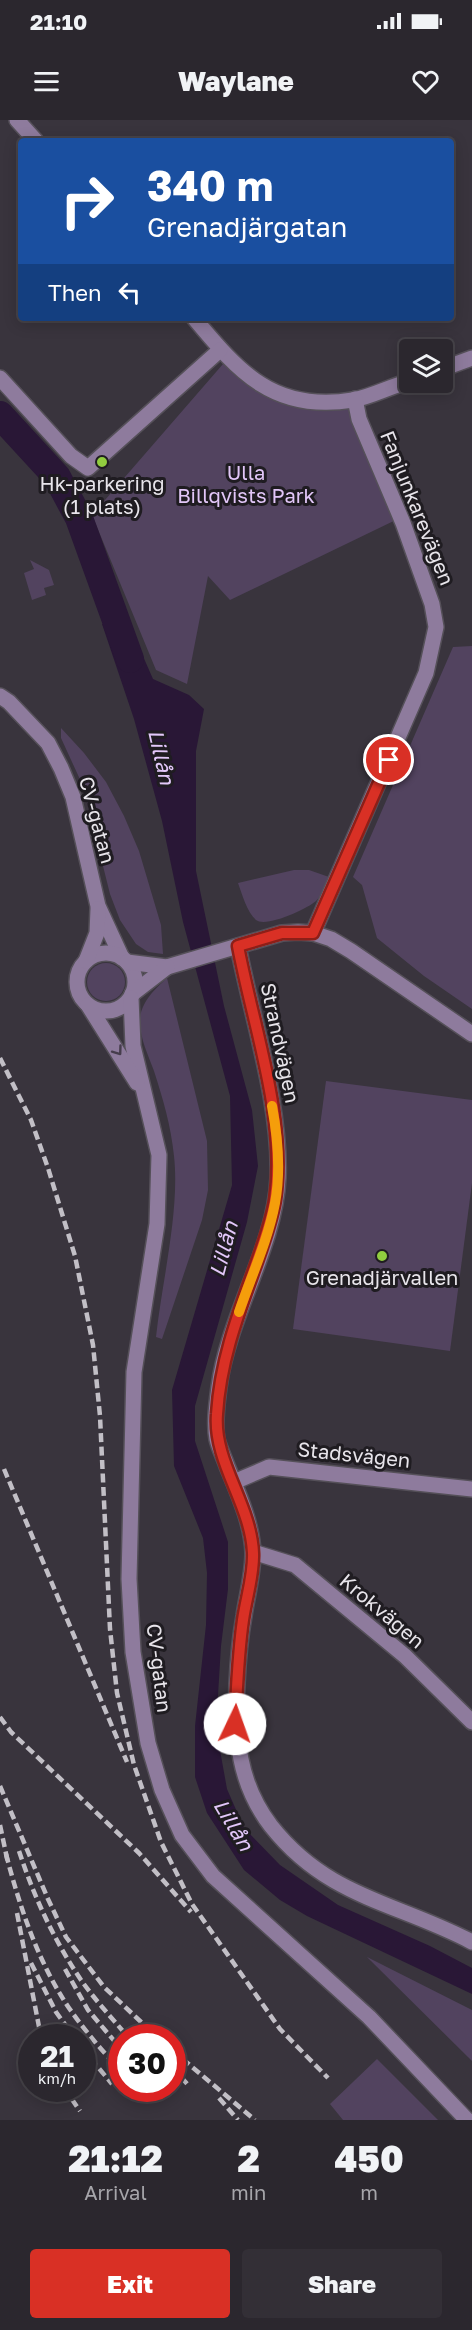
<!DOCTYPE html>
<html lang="en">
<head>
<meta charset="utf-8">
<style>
  body { margin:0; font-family:"Golos Text",sans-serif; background:#332f36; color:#f1f3f6; height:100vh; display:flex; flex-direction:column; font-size:22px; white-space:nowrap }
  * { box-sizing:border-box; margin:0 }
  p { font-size:20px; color:#a6a5aa }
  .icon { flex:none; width:33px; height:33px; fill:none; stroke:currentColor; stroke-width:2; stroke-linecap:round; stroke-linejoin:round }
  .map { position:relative; height:2000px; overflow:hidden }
  .sheet { display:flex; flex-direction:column; background:#2b272e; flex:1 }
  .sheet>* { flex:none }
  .hud { position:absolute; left:18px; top:18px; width:436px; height:183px; border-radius:6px; box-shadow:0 3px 15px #0003,0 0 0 2px #47444a; background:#1a4fa0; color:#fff; overflow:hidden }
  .fabs { position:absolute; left:399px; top:219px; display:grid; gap:12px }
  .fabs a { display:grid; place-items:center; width:54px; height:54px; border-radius:6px; background:#2b272e; box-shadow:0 3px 15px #0003,0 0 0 2px #47444a; font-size:30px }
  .speed { position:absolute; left:18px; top:1904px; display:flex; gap:12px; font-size:30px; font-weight:700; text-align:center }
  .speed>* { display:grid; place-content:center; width:78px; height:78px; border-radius:50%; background:#2b272e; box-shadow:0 3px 15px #0003,0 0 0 2px #47444a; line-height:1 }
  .speed small { font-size:15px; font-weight:400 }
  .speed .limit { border:9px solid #d22; background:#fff; color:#111 }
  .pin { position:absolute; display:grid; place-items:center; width:51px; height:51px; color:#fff; margin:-26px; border:3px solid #fff; border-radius:50%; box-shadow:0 2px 6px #0007 }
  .me { position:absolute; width:66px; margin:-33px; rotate:3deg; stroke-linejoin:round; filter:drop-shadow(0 0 4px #0008) }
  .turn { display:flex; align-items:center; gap:21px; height:126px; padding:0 30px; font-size:27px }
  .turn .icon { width:78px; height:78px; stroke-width:2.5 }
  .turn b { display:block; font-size:42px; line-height:51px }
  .then { display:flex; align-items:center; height:57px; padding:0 30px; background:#0003; gap:12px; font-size:22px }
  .eta { display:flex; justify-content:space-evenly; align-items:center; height:102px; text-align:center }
  .eta b { font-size:36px; font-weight:800; line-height:42px }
  .button { display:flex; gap:12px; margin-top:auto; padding:12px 30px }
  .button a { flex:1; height:69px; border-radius:6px; background:#d93025; color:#fff; font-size:24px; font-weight:800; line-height:69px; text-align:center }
  .button a+a { background:#332f36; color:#f1f3f6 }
  .status { display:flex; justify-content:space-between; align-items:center; height:42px; padding:0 30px; background:#2b272e; direction:ltr }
  .status svg { height:16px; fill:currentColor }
  header { display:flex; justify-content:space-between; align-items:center; height:78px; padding:0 30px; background:#2b272e; font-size:27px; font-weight:800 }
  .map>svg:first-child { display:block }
  .green { fill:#52435f }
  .water { fill:#291736 }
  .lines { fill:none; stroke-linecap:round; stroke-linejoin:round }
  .river { stroke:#291736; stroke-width:28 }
  .minor-casing { stroke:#555059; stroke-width:18 }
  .minor { stroke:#8e7b9d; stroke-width:15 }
  .rail { stroke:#c2bfc6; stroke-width:4.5; stroke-dasharray:9 4.5; stroke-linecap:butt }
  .oneway { stroke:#463d4c }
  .route-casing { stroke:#8d1f18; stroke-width:15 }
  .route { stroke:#d93025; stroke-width:10 }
  .slow { stroke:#f59e0b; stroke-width:10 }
  .poi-dot { fill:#91cd3f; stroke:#1f1c21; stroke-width:2 }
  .labels { text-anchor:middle; stroke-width:6; stroke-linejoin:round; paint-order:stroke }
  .park-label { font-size:20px; fill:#e2c6f8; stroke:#1f1c21 }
  .poi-label { font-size:20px; fill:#e8e5eb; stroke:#1f1c21 }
  .street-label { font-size:20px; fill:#e8e5eb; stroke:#1f1c21 }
  .water-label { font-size:21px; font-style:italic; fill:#e3c8fa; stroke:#1f1c21 }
</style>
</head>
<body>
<div class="status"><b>21:10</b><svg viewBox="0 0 49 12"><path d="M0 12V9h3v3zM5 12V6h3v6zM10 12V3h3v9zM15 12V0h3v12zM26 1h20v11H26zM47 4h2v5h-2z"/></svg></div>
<header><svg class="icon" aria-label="menu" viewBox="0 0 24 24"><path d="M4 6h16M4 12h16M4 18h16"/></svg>Waylane<svg class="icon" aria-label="heart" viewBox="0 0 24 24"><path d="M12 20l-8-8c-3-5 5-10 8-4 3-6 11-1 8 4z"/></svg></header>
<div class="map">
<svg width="472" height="2000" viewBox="0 0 472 2000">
  <rect width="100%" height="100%" fill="#39343d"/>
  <g class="green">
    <path d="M223 244 286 276 355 288 404 396 230 480 208 456 187 564 156 550 92 395Z"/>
    <path d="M30 440 49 450 54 465 44 468 46 475 32 480 24 453 34 449Z"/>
    <path d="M472 526V889L424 856 377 818 362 765 353 757 453 527Z"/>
    <path d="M61 608 84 633 106 662 124 696 139 731 161 805 163 834 148 832 136 824 120 800 110 774 83 666 61 618Z"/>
    <path d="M294 750H309L329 757C326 766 323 774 316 781 307 789 266 808 256 800 247 792 242 774 238 763Z"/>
    <circle cx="106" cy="862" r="19"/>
    <path d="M167 858 207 1021 208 1070 202 1100 162 1219 156 1217C162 1161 180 1091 174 1036 171 1006 163 979 154 951 148 934 139 917 140 898 142 881 155 869 167 858Z"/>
    <path d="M326 961 472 980V1063L450 1231 293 1209Z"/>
    <path d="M367 1837 472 1890V1941Z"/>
    <path d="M377 1939 438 2000H343L330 1984Z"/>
  </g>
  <path class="water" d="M118 503 132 526 142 534 153 559 189 575 204 589 196 631V751L224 886 252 990 258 1046 247 1102 195 1286V1321L228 1422V1469L221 1526 216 1608 227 1669 244 1708 280 1745 338 1785 430 1826 472 1848V1874L307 1796 280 1780 244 1750 207 1693 195 1657V1606L206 1505 207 1453 203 1418 174 1346 172 1270 232 1065 230 976 183 802 162 701 134 599 102 504Z"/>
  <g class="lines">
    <path class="river" d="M0 295 57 357 79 398 130 539"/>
    <g class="minor-casing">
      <g id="minor">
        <path d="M17 0 36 21"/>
        <path d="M194 198C239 252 274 293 353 280 371 277 391 266 410 261"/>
        <path d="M442 249 472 238"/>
        <path d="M0 258 71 336 88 348 220 230"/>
        <path d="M0 576 9 582 48 623 61 648 73 677 98 786 122 838"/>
        <path d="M313 813 426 553 436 507 432 484 403 403 359 299 355 279"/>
        <path d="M238 826C252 898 281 986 278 1058 275 1128 228 1196 219 1267 217 1283 214 1303 217 1319 219 1328 224 1337 227 1346 238 1373 252 1403 253 1433 253 1454 247 1475 244 1496 240 1518 238 1541 237 1564 235 1617 238 1663 271 1706 328 1778 396 1782 472 1822"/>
        <circle cx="106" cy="862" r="29"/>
        <path d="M86 841 97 813 98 789"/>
        <path d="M127 842 167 847 282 813 298 812 313 813 331 819 351 831 472 914"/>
        <path d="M132 874 167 847"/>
        <path d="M131 878 133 926 159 1035 157 1104 134 1252 129 1459 133 1532 148 1623 162 1670 182 1715 213 1756 369 1897 467 2000"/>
        <path d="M88 885 137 963"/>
        <path d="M234 1362 269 1347 472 1369"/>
        <path d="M253 1432 295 1445 405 1536 472 1602"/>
      </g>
    </g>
    <use href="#minor" class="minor"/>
    <g class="rail">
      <path d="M0 938 31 1000 48 1048 75 1136 93 1225 100 1296 110 1509 117 1573 134 1645 161 1722 192 1784 280 1909 328 1958"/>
      <path d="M4 1349 127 1642"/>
      <path d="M0 1597 11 1612 139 1733 191 1792"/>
      <path d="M0 1666 48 1779 66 1817 104 1867 157 1917"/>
      <path d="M0 1705 8 1743"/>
      <path d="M19 1731C34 1777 54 1820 81 1860 95 1880 112 1898 128 1917"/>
      <path d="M6 1734C20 1788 38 1842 69 1888 85 1911 103 1932 122 1952"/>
      <path d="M17 1793 41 1917"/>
      <path d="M31 1843 56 1892 74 1917"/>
      <path d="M65 1849 88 1890 122 1930"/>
      <path d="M82 1928 112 1964"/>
      <path d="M172 1930 255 2000"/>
      <path d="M172 1947 189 1966"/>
      <path d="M64 1968 80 1991"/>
      <path d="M219 1978 238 2000"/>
    </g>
  </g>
  <defs><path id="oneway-chevron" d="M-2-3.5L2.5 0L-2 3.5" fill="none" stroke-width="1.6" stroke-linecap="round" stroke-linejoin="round" transform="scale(1.5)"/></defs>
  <use class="oneway" href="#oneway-chevron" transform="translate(118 931) rotate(54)"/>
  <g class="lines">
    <g class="route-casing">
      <path id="route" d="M235 1604C237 1569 238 1534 243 1500 246 1478 254 1455 253 1433 251 1384 213 1342 217 1294 220 1243 237 1197 254 1150 262 1127 271 1104 275 1080 287 999 253 906 238 826L282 813H313L389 640"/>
    </g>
    <use href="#route" class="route"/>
    <path class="slow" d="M239 1192C251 1157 268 1120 275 1083 281 1051 278 1018 272 986"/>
  </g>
  <g class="poi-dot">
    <circle cx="102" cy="342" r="6"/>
    <circle cx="382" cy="1136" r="6"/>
  </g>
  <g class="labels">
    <g class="park-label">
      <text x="246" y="360">Ulla<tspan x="246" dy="23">Billqvists Park</tspan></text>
    </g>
    <g class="poi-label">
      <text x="102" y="371">Hk-parkering<tspan x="102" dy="23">(1 plats)</tspan></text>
      <text x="382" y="1165">Grenadjärvallen</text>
    </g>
    <g class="street-label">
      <text transform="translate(417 388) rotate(68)" y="7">Fanjunkarevägen</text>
      <text transform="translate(97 700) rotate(75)" y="7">CV-gatan</text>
      <text transform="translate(280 923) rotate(78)" y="7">Strandvägen</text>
      <text transform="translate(354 1335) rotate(6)" y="7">Stadsvägen</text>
      <text transform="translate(382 1491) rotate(40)" y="7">Krokvägen</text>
      <text transform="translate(159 1548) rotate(83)" y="7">CV-gatan</text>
    </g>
    <g class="water-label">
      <text transform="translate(161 637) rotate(77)" y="7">Lillån</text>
      <text transform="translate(224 1129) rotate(-75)" y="7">Lillån</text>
      <text transform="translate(233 1705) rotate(59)" y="7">Lillån</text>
    </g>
  </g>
</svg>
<div class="fabs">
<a><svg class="icon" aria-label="layers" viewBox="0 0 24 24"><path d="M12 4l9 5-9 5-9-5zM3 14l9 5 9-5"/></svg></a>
</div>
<div class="speed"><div>21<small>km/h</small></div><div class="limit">30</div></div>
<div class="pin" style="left:389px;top:640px;background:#d93025"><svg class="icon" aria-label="arrive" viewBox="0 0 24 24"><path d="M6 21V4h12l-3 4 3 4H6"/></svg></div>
<svg class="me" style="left:235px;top:1604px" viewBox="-20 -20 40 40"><circle r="19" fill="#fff"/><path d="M0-13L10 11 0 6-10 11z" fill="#d93025"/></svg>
<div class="hud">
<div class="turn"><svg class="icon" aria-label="right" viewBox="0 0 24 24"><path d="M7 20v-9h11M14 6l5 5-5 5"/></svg><div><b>340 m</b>Grenadjärgatan</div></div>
<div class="then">Then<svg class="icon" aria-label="left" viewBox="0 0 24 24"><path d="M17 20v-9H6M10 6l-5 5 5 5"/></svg></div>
</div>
</div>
<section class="sheet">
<div class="eta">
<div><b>21:12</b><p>Arrival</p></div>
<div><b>2</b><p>min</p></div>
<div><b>450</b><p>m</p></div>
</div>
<div class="button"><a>Exit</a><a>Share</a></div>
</section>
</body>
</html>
